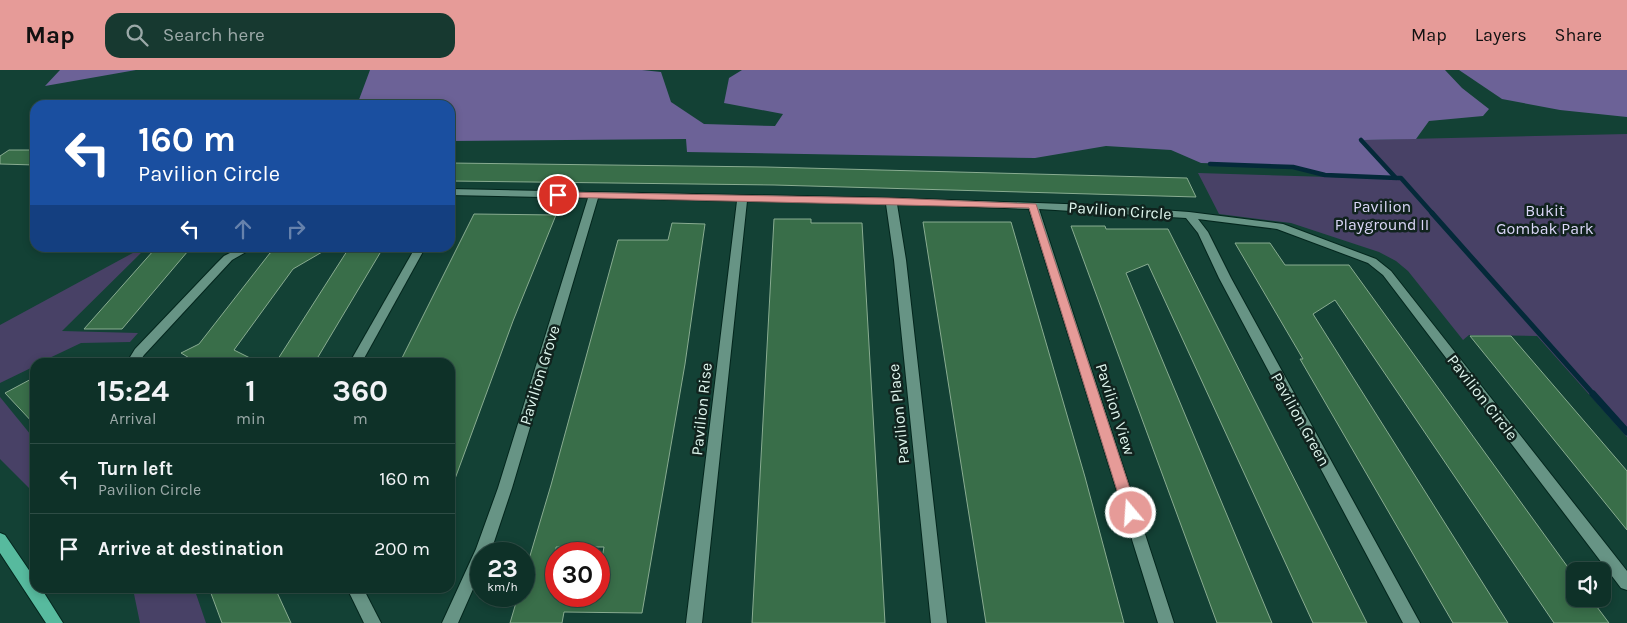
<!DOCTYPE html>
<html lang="en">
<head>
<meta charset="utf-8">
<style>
  body { margin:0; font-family:Karla,sans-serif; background:#173930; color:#f1f3f6; height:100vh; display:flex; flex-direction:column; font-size:19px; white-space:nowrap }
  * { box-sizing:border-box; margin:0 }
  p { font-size:16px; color:#9ba9a8 }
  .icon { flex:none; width:28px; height:28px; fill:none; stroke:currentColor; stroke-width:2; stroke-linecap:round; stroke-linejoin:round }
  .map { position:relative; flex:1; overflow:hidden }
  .drawer { position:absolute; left:30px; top:288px; width:425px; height:235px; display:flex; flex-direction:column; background:#0e3128; border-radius:15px; box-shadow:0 2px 8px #0003,0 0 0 1px #2e4c45 }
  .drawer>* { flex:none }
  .top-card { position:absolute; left:30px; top:30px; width:425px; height:152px; border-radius:15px; box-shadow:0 2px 8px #0003,0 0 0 1px #2e4c45; background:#1a4fa0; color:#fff; overflow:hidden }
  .tools { position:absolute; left:1566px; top:492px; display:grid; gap:10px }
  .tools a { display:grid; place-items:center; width:45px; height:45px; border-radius:10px; background:#0e3128; box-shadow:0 2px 8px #0003,0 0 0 1px #2e4c45; font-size:25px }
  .speed { position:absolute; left:470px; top:472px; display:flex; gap:10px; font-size:25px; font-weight:700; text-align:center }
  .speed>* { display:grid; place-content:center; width:65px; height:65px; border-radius:50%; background:#0e3128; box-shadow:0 2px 8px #0003,0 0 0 1px #2e4c45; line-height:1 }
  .speed small { font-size:12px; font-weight:400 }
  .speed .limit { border:8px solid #d22; background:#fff; color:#111 }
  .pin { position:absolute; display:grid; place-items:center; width:42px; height:42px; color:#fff; margin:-21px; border:2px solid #fff; border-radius:50%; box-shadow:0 1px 5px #0007 }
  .me { position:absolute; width:55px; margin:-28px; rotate:342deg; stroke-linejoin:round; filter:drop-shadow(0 0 4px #0008) }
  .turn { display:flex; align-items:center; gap:18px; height:105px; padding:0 25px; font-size:22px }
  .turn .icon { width:65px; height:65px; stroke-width:2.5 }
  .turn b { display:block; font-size:35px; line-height:42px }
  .lanes { display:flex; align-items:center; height:48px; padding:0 25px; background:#0003; justify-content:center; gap:25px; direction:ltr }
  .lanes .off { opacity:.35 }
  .eta { display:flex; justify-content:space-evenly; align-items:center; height:85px; text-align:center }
  .eta b { font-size:30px; font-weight:700; line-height:35px }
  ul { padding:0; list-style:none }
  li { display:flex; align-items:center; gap:15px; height:70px; padding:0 25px; border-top:1px solid #2e4c45 }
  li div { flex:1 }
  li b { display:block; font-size:19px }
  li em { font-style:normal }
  header { display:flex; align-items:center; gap:30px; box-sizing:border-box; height:70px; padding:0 25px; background:#e69b98; color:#111 }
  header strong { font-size:24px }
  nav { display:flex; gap:28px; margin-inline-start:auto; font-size:18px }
  .search { width:350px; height:45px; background:#173930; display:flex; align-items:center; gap:12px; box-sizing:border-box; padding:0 18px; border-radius:15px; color:#9ba9a8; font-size:19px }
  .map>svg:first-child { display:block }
  .green { fill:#484166 }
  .forest { fill:#6c6297 }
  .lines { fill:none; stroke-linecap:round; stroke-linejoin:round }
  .stream-far2 { stroke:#042939; stroke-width:4.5 }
  .stream-far1 { stroke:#042939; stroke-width:5 }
  .stream { stroke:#042939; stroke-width:7 }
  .building { fill:#396e49; stroke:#89ac91; fill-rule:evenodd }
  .minor-casing { stroke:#03261d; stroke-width:2 }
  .primary-casing { stroke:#03261d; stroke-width:2 }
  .minor { fill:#679485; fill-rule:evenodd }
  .primary { fill:#57ba9e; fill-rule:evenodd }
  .route { fill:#e69b98; stroke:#966563 }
  .labels { text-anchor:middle; stroke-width:5; stroke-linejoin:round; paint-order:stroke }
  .park-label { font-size:16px; fill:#dbd7f8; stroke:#11231e }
  .street-label { font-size:16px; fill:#def5ed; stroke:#11231e }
</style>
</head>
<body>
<header>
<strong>Map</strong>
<div class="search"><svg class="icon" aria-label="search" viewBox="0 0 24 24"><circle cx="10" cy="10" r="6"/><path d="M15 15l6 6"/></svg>Search here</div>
<nav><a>Map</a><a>Layers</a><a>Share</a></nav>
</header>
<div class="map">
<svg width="1627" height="553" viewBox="0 0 1627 553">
  <rect width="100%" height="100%" fill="#134135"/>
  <g class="green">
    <path d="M1627 64V367L1537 266 1469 265 1463 270 1408 201 1396 191 1379 182 1291 153 1219 144 1198 103 1398 109 1364 70Z"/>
    <path d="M142 178H146L62 261 138 263 130 272 81 273 41 292H35V296L0 313V255Z"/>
    <path d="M0 327 35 370V424L0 389Z"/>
    <path d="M128 518H194L206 553H140L134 524Z"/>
  </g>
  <g class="forest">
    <path d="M60 0H136L45 16Z"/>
    <path d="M370 0H642L661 2 671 32 704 54 775 56 783 44 724 33 729 8 742 0H1445L1462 18 1489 39 1483 46 1429 51 1416 69 1364 70 1398 109 1325 104 1292 96 1201 93 1171 80 1106 76 1035 88 687 82 686 69 450 71V35H357Z"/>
    <path d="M1459 0H1627V47L1560 40 1502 29Z"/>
  </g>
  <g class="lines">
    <g class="stream-far2">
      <path d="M1361 70 1395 107"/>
      <path d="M1210 94 1293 97 1325 105 1397 108"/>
      <path d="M1398 108H1401L1433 144"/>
    </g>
    <path class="stream-far1" d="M1432 143 1594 325"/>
    <path class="stream" d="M1593 324 1627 362"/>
  </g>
  <g class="building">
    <path d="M9 80H35V95L0 94V86Z"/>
    <path d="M450 93 766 97 1187 108 1196 127 774 115 450 111Z"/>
    <path d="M474 144 556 145 513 251 452 417H450V292H400Z"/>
    <path d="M774 149H811V153H862L885 553H752Z"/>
    <path d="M923 152H1011L1085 407 1124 553H986Z"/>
    <path d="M672 153 705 154 685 294 642 543 564 542 562 553H510L518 526H524V506L551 415 618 170H668ZM556 477H604L599 504V526H556Z"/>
    <path d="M1071 156H1105L1106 159H1168L1367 553H1313L1148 194 1126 203 1272 553H1217Z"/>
    <path d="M1235 173H1270L1285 195H1349L1575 507V529H1591L1609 553H1554L1335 230 1313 244 1508 553H1453L1300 289H1303Z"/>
    <path d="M281 178H329L293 199 234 280 258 292H196L181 283 199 274 270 183Z"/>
    <path d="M349 178H383L315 292H276Z"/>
    <path d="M154 180 188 181 122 259H84Z"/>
    <path d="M1470 266H1511L1627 401V460Z"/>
    <path d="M35 307V355L5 323Z"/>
    <path d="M209 518H275L291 553H222Z"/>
  </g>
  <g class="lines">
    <g class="minor-casing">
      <g id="minor">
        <path d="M450 119 891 128 1092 135 1189 142 1283 154 1376 189 1391 201 1627 501V520L1621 518 1383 205 1368 193 1277 159 1198 149 1208 162 1231 208 1420 553H1403L1219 208 1198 163 1186 148 1039 139 1174 553H1158L1029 139 897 134 906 190 947 553H931L894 190 886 134 747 131 702 553H686L737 131 598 128 512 418 490 484H481V501L458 553H442L476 479 498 418 588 128 450 125Z"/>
        <path d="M240 178H253L232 190 144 285 139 292H127L135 279 216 194 224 186Z"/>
        <path d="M415 178H425L362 292H350Z"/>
        <path d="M347 518H363L381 553H364Z"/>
      </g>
    </g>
    <g class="primary-casing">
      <path id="primary" d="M0 463 5 465 35 509V518H41L63 553H46L0 483Z"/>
    </g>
    <use href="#minor" class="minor"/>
    <use href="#primary" class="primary"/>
  </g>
  <path class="route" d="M558 122 891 128 1036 134 1138 443 1136 447 1131 449 1126 447 1124 443 1029 138 555 127V123Z"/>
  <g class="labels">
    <g class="park-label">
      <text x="1382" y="142">Pavilion<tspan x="1382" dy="18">Playground II</tspan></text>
      <text x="1545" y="146">Bukit<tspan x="1545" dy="18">Gombak Park</tspan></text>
    </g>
    <g class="street-label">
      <text transform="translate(1120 140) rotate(4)" y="6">Pavilion Circle</text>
      <text transform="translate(539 305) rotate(-73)" y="6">Pavilion Grove</text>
      <text transform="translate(1483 327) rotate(52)" y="6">Pavilion Circle</text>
      <text transform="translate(701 339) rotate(-84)" y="6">Pavilion Rise</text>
      <text transform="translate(1116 339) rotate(72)" y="6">Pavilion View</text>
      <text transform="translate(898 344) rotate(-96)" y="6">Pavilion Place</text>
      <text transform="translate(1301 349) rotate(61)" y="6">Pavilion Green</text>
    </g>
  </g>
</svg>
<div class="tools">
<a><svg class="icon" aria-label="sound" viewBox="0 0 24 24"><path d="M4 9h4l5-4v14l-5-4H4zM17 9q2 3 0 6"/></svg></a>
</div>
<div class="speed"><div>23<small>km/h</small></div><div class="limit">30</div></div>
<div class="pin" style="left:558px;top:125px;background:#d93025"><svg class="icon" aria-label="arrive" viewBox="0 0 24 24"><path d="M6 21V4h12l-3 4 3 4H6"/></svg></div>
<svg class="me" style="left:1131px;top:443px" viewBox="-20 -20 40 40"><circle r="17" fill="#e69b98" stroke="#fff" stroke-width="3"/><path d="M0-11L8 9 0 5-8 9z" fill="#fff"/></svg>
<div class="top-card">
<div class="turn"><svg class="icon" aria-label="left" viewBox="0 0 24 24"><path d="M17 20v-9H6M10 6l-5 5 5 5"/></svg><div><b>160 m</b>Pavilion Circle</div></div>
<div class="lanes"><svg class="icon" aria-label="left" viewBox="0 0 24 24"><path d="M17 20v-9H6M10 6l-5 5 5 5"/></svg><svg class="icon off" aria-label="ahead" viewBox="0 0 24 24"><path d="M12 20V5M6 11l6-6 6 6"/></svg><svg class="icon off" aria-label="right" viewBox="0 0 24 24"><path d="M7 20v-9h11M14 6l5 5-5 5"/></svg></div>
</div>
<section class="drawer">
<div class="eta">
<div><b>15:24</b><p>Arrival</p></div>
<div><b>1</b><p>min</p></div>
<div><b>360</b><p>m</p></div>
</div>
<ul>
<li><svg class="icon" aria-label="left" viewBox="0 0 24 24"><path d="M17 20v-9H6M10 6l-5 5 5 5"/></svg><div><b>Turn left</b><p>Pavilion Circle</p></div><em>160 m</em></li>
<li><svg class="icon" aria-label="arrive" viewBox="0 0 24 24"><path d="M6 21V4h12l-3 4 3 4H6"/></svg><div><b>Arrive at destination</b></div><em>200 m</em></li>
</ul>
</section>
</div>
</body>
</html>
